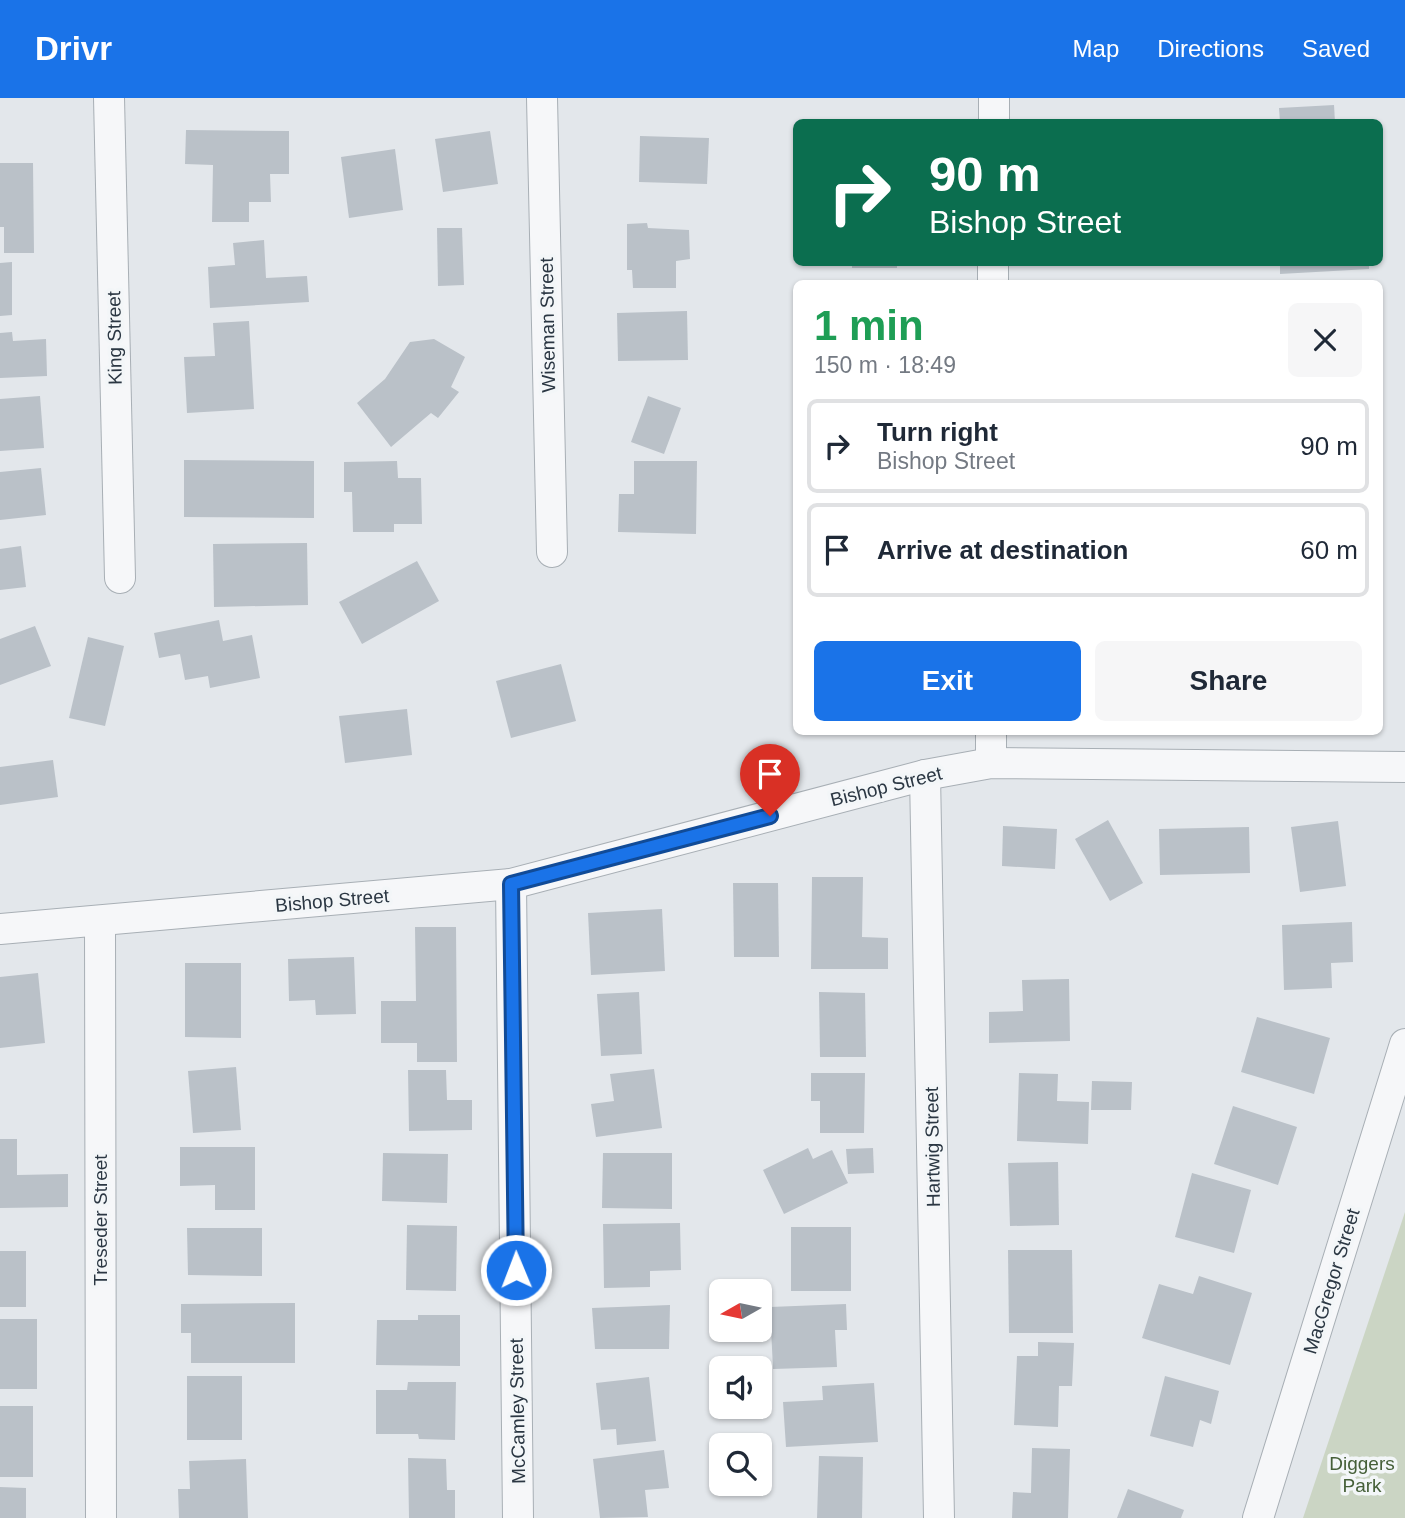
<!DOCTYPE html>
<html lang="en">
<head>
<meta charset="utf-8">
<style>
  body { margin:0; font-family:Arial,sans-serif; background:#f6f6f7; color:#1f2937; height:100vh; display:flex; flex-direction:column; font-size:26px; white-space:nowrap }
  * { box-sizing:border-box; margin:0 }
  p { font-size:23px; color:#747a83 }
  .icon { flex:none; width:38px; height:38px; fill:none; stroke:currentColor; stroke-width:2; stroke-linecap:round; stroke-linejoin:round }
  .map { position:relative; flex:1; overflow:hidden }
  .details { position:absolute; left:793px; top:182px; width:590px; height:455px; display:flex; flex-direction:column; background:#fff; border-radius:10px; box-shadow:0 2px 5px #0004 }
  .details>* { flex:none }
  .top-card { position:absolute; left:793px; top:21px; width:590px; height:147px; border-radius:10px; box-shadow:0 2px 5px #0004; background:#0b6e4f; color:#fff; overflow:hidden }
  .needle { width:46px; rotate:261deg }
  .buttons { position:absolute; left:709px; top:1181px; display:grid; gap:14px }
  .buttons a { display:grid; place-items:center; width:63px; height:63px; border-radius:10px; background:#fff; box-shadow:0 2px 5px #0004; font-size:35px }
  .pin { position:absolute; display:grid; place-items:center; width:60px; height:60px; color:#fff; margin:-72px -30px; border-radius:50% 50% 50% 0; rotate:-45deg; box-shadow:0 0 7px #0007 }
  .pin .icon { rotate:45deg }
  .me { position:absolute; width:77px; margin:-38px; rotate:359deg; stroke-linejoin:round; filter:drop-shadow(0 0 5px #0008) }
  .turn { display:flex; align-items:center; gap:24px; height:147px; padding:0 21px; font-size:32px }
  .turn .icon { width:91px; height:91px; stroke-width:2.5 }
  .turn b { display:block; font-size:49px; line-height:60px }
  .round { display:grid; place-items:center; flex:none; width:74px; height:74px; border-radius:10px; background:#f6f6f7 }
  .summary { display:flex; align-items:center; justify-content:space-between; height:119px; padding:0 21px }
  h1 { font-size:42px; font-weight:800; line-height:52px; color:#1e9e55 }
  .button { display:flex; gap:14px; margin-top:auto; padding:14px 21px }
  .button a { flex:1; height:80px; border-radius:10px; background:#1a73e8; color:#fff; font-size:28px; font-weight:800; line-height:80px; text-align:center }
  .button a+a { background:#f6f6f7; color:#1f2937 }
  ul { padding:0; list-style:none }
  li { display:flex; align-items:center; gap:21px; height:94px; margin:0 14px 10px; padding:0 7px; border:4px solid #e0e1e3; border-radius:10px }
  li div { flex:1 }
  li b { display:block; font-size:26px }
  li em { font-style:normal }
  header { display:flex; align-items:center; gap:42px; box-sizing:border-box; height:98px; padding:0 35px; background:#1a73e8; color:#fff }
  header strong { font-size:33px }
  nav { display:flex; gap:38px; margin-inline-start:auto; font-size:24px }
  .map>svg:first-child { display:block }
  .green { fill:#cbd5c4 }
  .building { fill:#bac1c8 }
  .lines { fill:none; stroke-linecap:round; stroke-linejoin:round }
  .minor-casing { stroke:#a8afb5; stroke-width:32 }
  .minor { stroke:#f6f7f9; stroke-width:30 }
  .route-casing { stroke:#114b97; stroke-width:18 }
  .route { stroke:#1a73e8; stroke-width:12 }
  .labels { text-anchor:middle; stroke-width:7; stroke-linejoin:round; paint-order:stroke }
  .street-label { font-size:19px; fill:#2b3743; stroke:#f3f6f8 }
  .park-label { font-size:19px; fill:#455f38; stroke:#f3f6f8 }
</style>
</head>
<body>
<header>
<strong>Drivr</strong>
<nav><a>Map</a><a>Directions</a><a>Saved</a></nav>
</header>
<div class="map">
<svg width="1405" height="1420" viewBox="0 0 1405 1420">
  <rect width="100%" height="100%" fill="#e3e7eb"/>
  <path class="green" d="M1405 1114V1420H1303Z"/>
  <g class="building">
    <path d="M1334 7 1335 24H1280L1279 10Z"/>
    <path d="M186 32 289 33V76H270L271 104H249V124H212L213 67 185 66Z"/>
    <path d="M490 33 498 86 443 94 435 41Z"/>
    <path d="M640 38 709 40 707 86 639 84Z"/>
    <path d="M395 51 403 112 349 120 341 59Z"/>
    <path d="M0 65H33L34 155H4V129H0Z"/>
    <path d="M647 125 648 130 689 132 690 161 676 163V190H633L632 172H627V126Z"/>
    <path d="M437 130H462L464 187 438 188Z"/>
    <path d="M264 142 266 180 307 178 309 204 210 210 208 169 235 167 233 145Z"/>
    <path d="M12 164V217L0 218V165Z"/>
    <rect x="852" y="164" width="45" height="6"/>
    <rect x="1164" y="164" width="35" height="4"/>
    <path d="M1280 164H1369V171L1280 176Z"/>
    <path d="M687 213 688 262 618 263 617 215Z"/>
    <path d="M249 223 254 311 187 315 184 259 215 258 213 225Z"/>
    <path d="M12 234 13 243 46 241 47 278 0 280V235Z"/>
    <path d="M434 241 465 259 451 289 459 294 438 320 431 315 391 349 357 305 385 281 410 244Z"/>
    <path d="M40 298 44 350 0 353V301Z"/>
    <path d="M648 298 681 310 664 356 631 344Z"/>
    <path d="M184 362 314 363V420L184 419Z"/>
    <path d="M397 363 398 380H421L422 426H394V434H353L352 394H344V364Z"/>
    <path d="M634 363H697L696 436 618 434 619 396H634Z"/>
    <path d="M41 370 46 417 0 422V374Z"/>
    <path d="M307 445 308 507 214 509 213 446Z"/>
    <path d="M21 448 26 489 0 492V451Z"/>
    <path d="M417 463 439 503 362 546 339 504Z"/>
    <path d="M219 522 223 543 252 537 260 580 210 590 208 578 185 582 180 556 159 560 154 535Z"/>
    <path d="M35 528 51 568 0 587V541Z"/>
    <path d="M88 539 124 548 105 628 69 620Z"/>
    <path d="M561 566 576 623 511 640 496 583Z"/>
    <path d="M407 611 412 657 345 665 339 618Z"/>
    <path d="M53 662 58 699 0 707V669Z"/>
    <path d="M1108 722 1143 785 1110 803 1075 741Z"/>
    <path d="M1338 723 1346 788 1300 794 1291 729Z"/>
    <path d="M1003 728 1057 731 1055 771 1002 768Z"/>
    <path d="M1249 729 1250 775 1160 777 1159 731Z"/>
    <path d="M812 779H863L862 839 888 840V871H811Z"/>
    <path d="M733 785H778L779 859H734Z"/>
    <path d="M662 811 665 873 591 877 588 815Z"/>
    <path d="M1352 824 1353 864 1331 865 1332 890 1284 892 1282 827Z"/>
    <path d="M415 829H456L457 964H417V945H381V903H416Z"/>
    <path d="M354 859 356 916 316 917 315 902 289 903 288 861Z"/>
    <path d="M185 865H241V940L185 939Z"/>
    <path d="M38 875 45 945 0 950V879Z"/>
    <path d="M1069 881 1070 943 989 945V914L1023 913 1022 882Z"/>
    <path d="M639 894 642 956 601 958 597 896Z"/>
    <path d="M819 894 865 895 866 959H820Z"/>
    <path d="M1257 919 1330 940 1314 996 1241 974Z"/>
    <path d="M236 969 241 1032 193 1035 188 973Z"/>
    <path d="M654 971 662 1030 596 1039 591 1006 614 1003 610 976Z"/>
    <path d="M408 972H446L447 1002H472V1032L409 1033Z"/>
    <path d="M811 975H865L864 1035H820V1003H811Z"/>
    <path d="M1019 975 1058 976 1057 1003 1089 1004 1088 1046 1017 1043Z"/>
    <path d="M1092 983 1132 984 1131 1012H1091Z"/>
    <path d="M1233 1008 1297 1029 1278 1087 1214 1066Z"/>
    <path d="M0 1041H17V1077L68 1076V1109L0 1110Z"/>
    <path d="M180 1049H255V1112H215V1087L180 1088Z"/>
    <path d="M808 1050 813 1061 832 1052 848 1085 784 1116 763 1072Z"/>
    <path d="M873 1050 874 1075 848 1076 846 1051Z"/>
    <path d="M383 1055 448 1056 447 1105 382 1103Z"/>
    <path d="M603 1055H672V1111L602 1110Z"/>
    <path d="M1058 1064 1059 1127 1010 1128 1008 1065Z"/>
    <path d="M1192 1075 1251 1092 1234 1155 1175 1139Z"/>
    <path d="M680 1125 681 1172 650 1173V1189L604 1190 603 1126Z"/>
    <path d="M407 1127 457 1128 456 1193 406 1192Z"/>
    <rect x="791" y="1129" width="60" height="64"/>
    <path d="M187 1130H262V1178L188 1177Z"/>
    <path d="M1008 1152H1072L1073 1235H1009Z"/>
    <rect x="0" y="1153" width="26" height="56"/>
    <path d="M1199 1178 1252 1195 1230 1267 1142 1240 1159 1186 1193 1196Z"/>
    <path d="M295 1205V1265H191V1235H181V1206Z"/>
    <path d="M846 1206 847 1232H835L837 1269 773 1271 770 1209Z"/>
    <path d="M670 1207 669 1251H595L592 1210Z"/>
    <path d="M418 1217H460V1268L376 1267 377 1222H418Z"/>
    <rect x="0" y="1221" width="37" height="70"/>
    <path d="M1038 1244 1074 1245 1072 1288H1059L1058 1329 1014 1327 1017 1258H1038Z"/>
    <rect x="187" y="1278" width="55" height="64"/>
    <path d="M1165 1278 1219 1293 1211 1326 1200 1322 1193 1349 1150 1338Z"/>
    <path d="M649 1279 656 1343 617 1347 616 1331 601 1332 596 1285Z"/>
    <path d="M408 1284H456L455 1342 419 1341 418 1336H376V1292H407Z"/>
    <path d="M874 1285 878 1344 786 1349 783 1304 823 1302 822 1288Z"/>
    <rect x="0" y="1308" width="33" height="71"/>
    <path d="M1032 1350 1070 1351 1068 1420H1012L1013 1394 1031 1395Z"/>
    <path d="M664 1352 669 1390 645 1392 648 1419 600 1420 593 1361Z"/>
    <path d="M819 1358 863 1359 862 1420H817Z"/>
    <path d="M408 1360 446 1361 447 1392H455V1420H409Z"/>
    <path d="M246 1361 248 1420H179L178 1391H190L189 1363Z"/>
    <path d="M0 1389 26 1390V1420H0Z"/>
    <path d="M1128 1391 1184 1412 1181 1420H1117Z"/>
  </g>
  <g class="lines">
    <g class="minor-casing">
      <g id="minor">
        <path d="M109 0 120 480"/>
        <path d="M542 0 552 454"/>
        <path d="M994 24V0"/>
        <path d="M993 186V164"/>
        <path d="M991 665V634"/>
        <path d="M925 677 939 1420"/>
        <path d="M511 786 518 1420"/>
        <path d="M100 824 101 1420"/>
        <path d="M0 831 511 786 925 677 991 665 1405 669"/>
        <path d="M1258 1420 1405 946"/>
      </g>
    </g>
    <use href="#minor" class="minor"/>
  </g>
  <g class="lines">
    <g class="route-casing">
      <path id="route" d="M516 1172 511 786 770 718"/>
    </g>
    <use href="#route" class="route"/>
  </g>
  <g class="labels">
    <g class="street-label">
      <text transform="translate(547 227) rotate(-91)" y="7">Wiseman Street</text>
      <text transform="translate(114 240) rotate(-91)" y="7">King Street</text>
      <text transform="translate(886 688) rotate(-14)" y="7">Bishop Street</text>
      <text transform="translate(332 802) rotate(-5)" y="7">Bishop Street</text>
      <text transform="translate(932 1049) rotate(-91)" y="7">Hartwig Street</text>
      <text transform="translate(100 1122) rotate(-90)" y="7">Treseder Street</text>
      <text transform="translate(1331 1183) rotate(-73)" y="7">MacGregor Street</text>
      <text transform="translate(517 1313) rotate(-91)" y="7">McCamley Street</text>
    </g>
    <g class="park-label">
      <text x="1362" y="1372">Diggers<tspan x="1362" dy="22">Park</tspan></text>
    </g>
  </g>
</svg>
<div class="buttons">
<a><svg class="needle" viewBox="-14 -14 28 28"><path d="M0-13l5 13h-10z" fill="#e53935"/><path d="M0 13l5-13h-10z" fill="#747a83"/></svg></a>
<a><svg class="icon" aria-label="sound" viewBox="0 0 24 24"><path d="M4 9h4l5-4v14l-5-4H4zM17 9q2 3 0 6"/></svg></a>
<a><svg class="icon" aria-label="search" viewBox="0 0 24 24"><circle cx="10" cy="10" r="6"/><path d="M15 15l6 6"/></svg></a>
</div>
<div class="pin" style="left:770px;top:718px;background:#d93025"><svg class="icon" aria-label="arrive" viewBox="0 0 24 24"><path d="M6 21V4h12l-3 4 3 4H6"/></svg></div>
<svg class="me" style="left:516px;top:1172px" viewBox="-20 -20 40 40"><circle r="17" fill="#1a73e8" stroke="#fff" stroke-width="3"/><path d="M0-11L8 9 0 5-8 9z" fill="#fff"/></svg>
<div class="top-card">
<div class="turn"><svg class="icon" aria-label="right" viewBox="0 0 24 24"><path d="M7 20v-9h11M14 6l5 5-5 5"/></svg><div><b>90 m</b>Bishop Street</div></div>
</div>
<section class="details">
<div class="summary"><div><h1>1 min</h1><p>150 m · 18:49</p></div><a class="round"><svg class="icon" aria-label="close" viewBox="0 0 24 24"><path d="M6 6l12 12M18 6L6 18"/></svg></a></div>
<ul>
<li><svg class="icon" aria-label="right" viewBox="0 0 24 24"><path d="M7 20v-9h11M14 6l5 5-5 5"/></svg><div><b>Turn right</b><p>Bishop Street</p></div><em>90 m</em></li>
<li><svg class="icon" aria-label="arrive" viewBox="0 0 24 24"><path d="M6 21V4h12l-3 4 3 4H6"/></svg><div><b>Arrive at destination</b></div><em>60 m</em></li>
</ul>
<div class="button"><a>Exit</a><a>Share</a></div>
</section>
</div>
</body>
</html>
